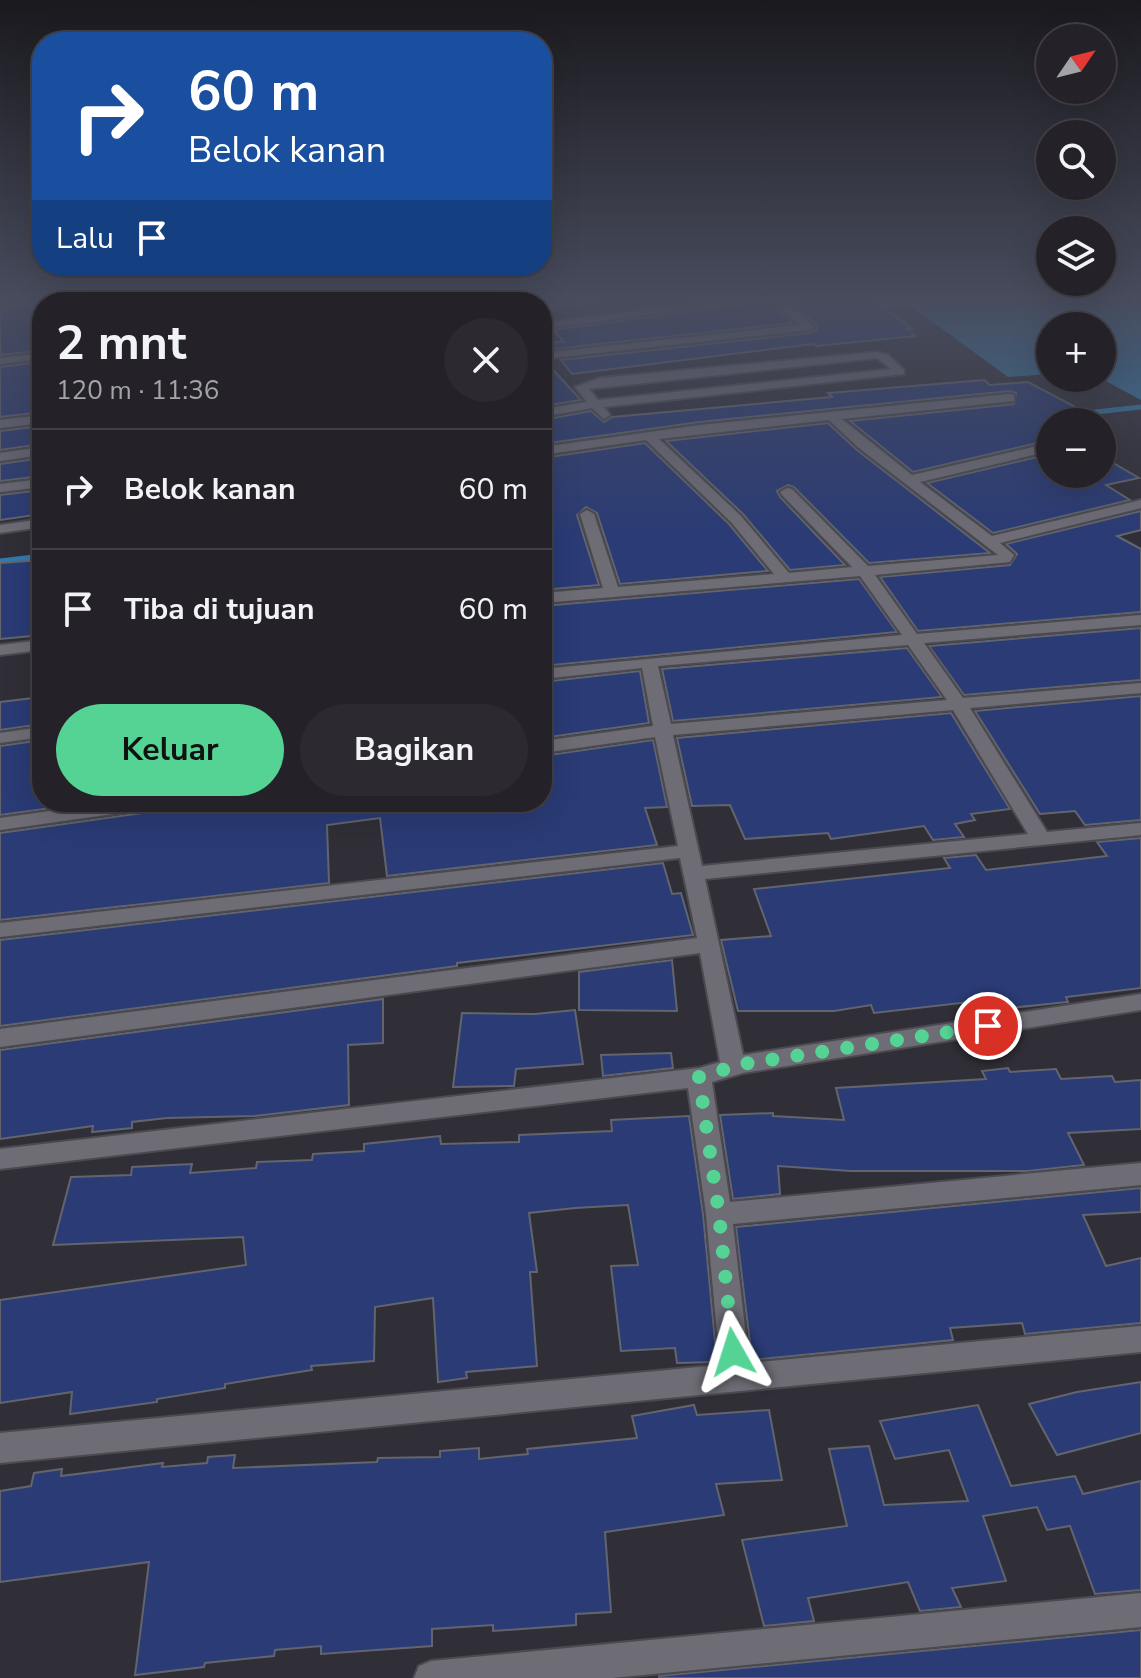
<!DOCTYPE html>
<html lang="id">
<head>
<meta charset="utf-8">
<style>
  body { margin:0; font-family:"Nunito Sans",sans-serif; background:#2c2a30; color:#f1f3f6; height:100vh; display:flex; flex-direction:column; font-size:30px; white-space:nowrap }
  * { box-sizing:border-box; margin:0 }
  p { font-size:26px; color:#a3a4a8 }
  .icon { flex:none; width:44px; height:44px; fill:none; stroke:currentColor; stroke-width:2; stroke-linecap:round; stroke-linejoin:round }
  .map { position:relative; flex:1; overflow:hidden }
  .sheet { position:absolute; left:32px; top:292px; width:520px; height:520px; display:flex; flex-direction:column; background:#242228; border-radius:32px; box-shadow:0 8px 32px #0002,0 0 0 2px #413f45 }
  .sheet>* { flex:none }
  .banner { position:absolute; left:32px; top:32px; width:520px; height:244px; border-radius:32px; box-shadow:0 8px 32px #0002,0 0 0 2px #413f45; background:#1a4fa0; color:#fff; overflow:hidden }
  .needle { width:52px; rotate:55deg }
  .controls { position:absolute; left:1036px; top:24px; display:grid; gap:16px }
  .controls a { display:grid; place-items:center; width:80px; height:80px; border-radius:50%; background:#242228; box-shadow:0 8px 32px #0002,0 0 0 2px #413f45; font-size:40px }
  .pin { position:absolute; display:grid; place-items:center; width:68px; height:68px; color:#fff; margin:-34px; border:4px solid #fff; border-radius:50%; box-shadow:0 2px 8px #0007 }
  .me { position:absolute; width:88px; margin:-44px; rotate:354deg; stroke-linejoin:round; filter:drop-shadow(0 0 6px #0008) }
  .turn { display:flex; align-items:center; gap:28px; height:168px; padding:0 24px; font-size:36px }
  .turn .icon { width:104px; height:104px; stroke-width:2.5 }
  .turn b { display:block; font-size:56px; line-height:68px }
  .then { display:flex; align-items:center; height:76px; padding:0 24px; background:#0003; gap:16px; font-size:30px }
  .round { display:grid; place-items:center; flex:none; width:84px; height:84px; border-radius:42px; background:#2c2a30 }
  .headline { display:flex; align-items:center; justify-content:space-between; height:136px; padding:0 24px }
  h1 { font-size:48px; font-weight:700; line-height:60px }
  .action { display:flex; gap:16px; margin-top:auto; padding:16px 24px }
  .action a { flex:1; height:92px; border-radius:48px; background:#55d395; color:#111; font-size:32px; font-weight:700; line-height:92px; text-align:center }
  .action a+a { background:#2c2a30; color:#f1f3f6 }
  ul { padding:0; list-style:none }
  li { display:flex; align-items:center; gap:24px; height:120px; padding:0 24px; border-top:2px solid #413f45 }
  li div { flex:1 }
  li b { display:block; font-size:30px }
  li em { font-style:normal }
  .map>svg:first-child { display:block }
  .water { fill:#347aaa }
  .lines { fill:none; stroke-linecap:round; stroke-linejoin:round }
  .stream-far1 { stroke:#347aaa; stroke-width:5 }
  .stream { stroke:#347aaa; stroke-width:7 }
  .building { fill:#2a3b75; stroke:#62656d; stroke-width:2 }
  .street-casing { stroke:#4b4a50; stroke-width:4 }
  .street { fill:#6e6c75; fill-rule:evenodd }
  .route { stroke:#55d395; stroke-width:14; stroke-dasharray:0 25.2 }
</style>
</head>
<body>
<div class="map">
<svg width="1141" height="1678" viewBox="0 0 1141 1678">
  <rect width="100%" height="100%" fill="#302e36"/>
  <path class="water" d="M874 300H1141V400L1100 378 1102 326H1050V374L1008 377 911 306H882Z"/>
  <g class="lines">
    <path class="stream-far1" d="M1077 414 1141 407"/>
    <path class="stream" d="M0 562 42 557"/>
  </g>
  <g class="building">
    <path d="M788 300H875L912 329H907L916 336 816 346 813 344 572 374 561 360 810 333 817 330V325Z"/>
    <path d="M768 301 793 323 553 349 548 343 564 342 553 330Z"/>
    <path d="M42 302V326L33 328 37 351 0 355V308Z"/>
    <path d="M40 362 42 412 0 417V367Z"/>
    <path d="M542 362H546L581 400 542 406Z"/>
    <path d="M984 380 990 385 1028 382 1104 422H1050V440L913 472 850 421 1014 404 1016 393 1010 391 700 422 542 444V420L591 411 604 422 612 417 832 397 828 393Z"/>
    <path d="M828 423 857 450 990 553 869 563 794 487 788 485 777 491 780 497 845 565 790 570 743 514 666 441Z"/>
    <path d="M42 426V444L0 450V431Z"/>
    <path d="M645 443 729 524 768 571 620 584 597 513 586 507 577 515 599 585 542 590V458Z"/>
    <path d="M1050 454V474H1102V461L1108 460 1139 478 1106 485 1130 500 993 533 927 483Z"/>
    <path d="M42 458V476L0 481V464Z"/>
    <path d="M42 490V514L0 520V495Z"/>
    <path d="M1141 511V530L1117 536 1141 549V612L918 631 880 577 1010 565 1017 554 1006 544Z"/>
    <path d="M42 560V635L0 639V563Z"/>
    <path d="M859 579 897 632 542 666V606Z"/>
    <path d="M1141 628V680L964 695 929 646Z"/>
    <path d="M907 648 942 697 673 721 662 669Z"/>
    <path d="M640 671 649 723 542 738V682Z"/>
    <path d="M1141 696V820L1085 825 1075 811 1040 814 975 711Z"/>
    <path d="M42 697V724L0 730V702Z"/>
    <path d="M951 713 1010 809 971 814 975 820 955 824 964 837 933 840 924 826 831 839 828 833 745 839 730 805 692 806 677 738Z"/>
    <path d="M42 740V802L81 804 0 815V746Z"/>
    <path d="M653 740 667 807 645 808 657 845 387 876 380 818 327 825 329 883 0 920V833L156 811 163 807 219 802H497L501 811 542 805V756Z"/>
    <path d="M1141 838V988L1066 997 1068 1002 1010 1008 1004 998 874 1013 871 1005 834 1011H738L721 940 771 936 754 889 950 868 944 858 976 855 986 870 1107 856 1097 842Z"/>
    <path d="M663 863 672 894 681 893 693 935 457 963V966L0 1026V940Z"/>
    <path d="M672 960 677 1011 579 1010V972Z"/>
    <path d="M383 999V1043L348 1045 349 1105 255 1116 167 1118 132 1122V1128L92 1132 93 1126 0 1139V1050Z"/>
    <path d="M575 1010 583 1064 516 1069 514 1086 453 1087 462 1013 535 1014Z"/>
    <path d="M671 1053 673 1068 603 1076 601 1055Z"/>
    <path d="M1008 1068 1010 1072 1056 1069 1061 1079 1112 1076 1115 1082 1141 1080V1129L1068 1133 1084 1165 1028 1171H851L778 1166 780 1194 733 1199 720 1115 773 1113V1116L844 1120 836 1088 986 1079 982 1071Z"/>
    <path d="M689 1116 703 1214 717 1362 677 1363 675 1348 621 1351 611 1266 638 1265 628 1205 575 1208 529 1213 537 1272H530L537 1366 466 1372 467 1378 438 1382 433 1298 375 1307 374 1361 311 1366 312 1370 225 1384V1388L157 1399V1402L70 1414 72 1392 0 1403V1300L246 1265 243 1237 53 1245 71 1177 131 1175 132 1167 192 1164 190 1173 256 1168 257 1162 312 1160 313 1154 364 1151V1144L440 1136 441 1144 519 1142V1135L612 1131 611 1120Z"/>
    <path d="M1141 1188V1212L1083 1215 1106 1266 1141 1258V1323L1025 1334 1022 1323 950 1328 953 1340 752 1360 736 1227Z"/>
    <path d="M1141 1382V1433L1057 1455 1029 1404 1077 1392Z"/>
    <path d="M694 1405 697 1415 769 1410 782 1480 716 1484 724 1515 605 1532 611 1612 576 1614V1625L493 1631V1625L432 1629V1646L321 1654V1646L275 1650 274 1656 205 1663 204 1667 135 1675 149 1562 0 1582V1491L31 1486 34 1473 62 1469 61 1476 163 1463 162 1467 207 1463 208 1457 235 1455 233 1468 377 1462 378 1458 440 1457V1451L479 1448V1459L528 1454 527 1449 637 1438 632 1416Z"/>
    <path d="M978 1405 1011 1486 1075 1476 1083 1494 1141 1481V1590L1095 1594 1070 1526 1047 1530 1037 1507 983 1516 1006 1581 952 1588 961 1607 920 1611 908 1582 808 1598 814 1621 764 1626 742 1540 847 1526 829 1449 869 1446 884 1505 968 1501 949 1450 895 1459 880 1421Z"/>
    <path d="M1141 1630V1678H659V1676Z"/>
  </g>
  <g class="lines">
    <g class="street-casing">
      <g id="street">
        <path d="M0 300H19L0 305Z"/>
        <path d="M414 300H424L425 302H415Z"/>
        <path d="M572 300H601L542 311V305Z"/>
        <path d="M722 300H755L542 329V323Z"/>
        <path d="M771 300H783L815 327 810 330 542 359V353L800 325Z"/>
        <path d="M877 352 888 355 904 370V374L604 407 610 415 604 419 592 408 542 417V409L587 402 575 387 600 378ZM877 358 891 369 598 400 589 389Z"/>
        <path d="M42 353V359L0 364V358Z"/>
        <path d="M1010 394 1014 395V401L842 419 912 475 1050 443V451L920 482 992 536 1141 500V508L1000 543 1014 555 1010 562 875 575 917 634 1141 615V625L924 643 963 698 1141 683V693L970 708 1047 832 1141 823V835L705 879 743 1055 1141 994V1010L743 1073 712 1082 730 1202 1141 1163V1185L733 1224 749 1363 1141 1326V1352L0 1463V1433L720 1365 706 1214 688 1088 0 1169V1149L699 1068 720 1062 700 953 0 1047V1029L697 938 680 858 0 937V923L678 846 655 737 542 753V741L653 726 642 668 542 679V669L902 635 860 576 542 603V593L603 588 580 514 587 510 594 514 618 587 774 574 731 522 646 440 542 455V447L700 425ZM829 420 859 448 998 555 868 566 792 489 787 488 780 492 782 495 852 567 789 573 741 516 659 439ZM908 645 947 700 671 724 658 666ZM953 710 1028 834 702 866 673 735Z"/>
        <path d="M42 415V423L0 428V420Z"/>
        <path d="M42 447V455L0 461V453Z"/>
        <path d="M42 479V487L0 492V484Z"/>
        <path d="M42 519V527L0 533V525Z"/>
        <path d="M42 640V650L0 655V645Z"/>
        <path d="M42 727V737L0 743V733Z"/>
        <path d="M114 802H166L156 808 0 830V818Z"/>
        <path d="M1141 1593V1627L612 1678H414L419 1666 431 1661Z"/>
      </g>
    </g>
    <use href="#street" class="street"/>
  </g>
  <linearGradient id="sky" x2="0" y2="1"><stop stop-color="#1a191e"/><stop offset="0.56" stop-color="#484c5d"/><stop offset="1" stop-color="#484c5d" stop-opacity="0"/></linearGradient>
  <rect width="1141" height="535" fill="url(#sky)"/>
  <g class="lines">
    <path class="route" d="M733 1352 719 1214 699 1077 743 1064 988 1026"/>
  </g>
</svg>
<div class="controls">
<a><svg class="needle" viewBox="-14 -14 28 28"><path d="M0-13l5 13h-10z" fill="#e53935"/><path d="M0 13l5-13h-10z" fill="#a3a4a8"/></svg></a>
<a><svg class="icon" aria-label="search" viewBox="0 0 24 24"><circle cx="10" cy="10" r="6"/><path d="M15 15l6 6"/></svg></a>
<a><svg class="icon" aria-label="layers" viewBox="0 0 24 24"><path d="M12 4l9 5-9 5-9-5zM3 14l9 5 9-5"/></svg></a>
<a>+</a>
<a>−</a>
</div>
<div class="pin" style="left:988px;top:1026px;background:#d93025"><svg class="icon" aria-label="arrive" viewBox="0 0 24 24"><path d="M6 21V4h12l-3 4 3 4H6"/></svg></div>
<svg class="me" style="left:733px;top:1352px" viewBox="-20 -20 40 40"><path d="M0-17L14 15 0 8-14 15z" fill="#55d395" stroke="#fff" stroke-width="4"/></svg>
<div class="banner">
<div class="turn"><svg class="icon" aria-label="right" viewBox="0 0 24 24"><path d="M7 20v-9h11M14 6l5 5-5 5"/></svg><div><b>60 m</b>Belok kanan</div></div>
<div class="then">Lalu<svg class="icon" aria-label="arrive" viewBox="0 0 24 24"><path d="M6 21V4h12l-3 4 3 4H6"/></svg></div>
</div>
<section class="sheet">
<div class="headline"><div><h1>2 mnt</h1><p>120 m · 11:36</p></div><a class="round"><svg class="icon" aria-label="close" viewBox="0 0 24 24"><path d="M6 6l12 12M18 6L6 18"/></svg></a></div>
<ul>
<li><svg class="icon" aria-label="right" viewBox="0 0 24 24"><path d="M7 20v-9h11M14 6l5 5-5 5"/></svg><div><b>Belok kanan</b></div><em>60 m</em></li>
<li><svg class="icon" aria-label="arrive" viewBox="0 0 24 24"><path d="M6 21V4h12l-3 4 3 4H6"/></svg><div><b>Tiba di tujuan</b></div><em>60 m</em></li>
</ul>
<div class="action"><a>Keluar</a><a>Bagikan</a></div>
</section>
</div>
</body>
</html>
